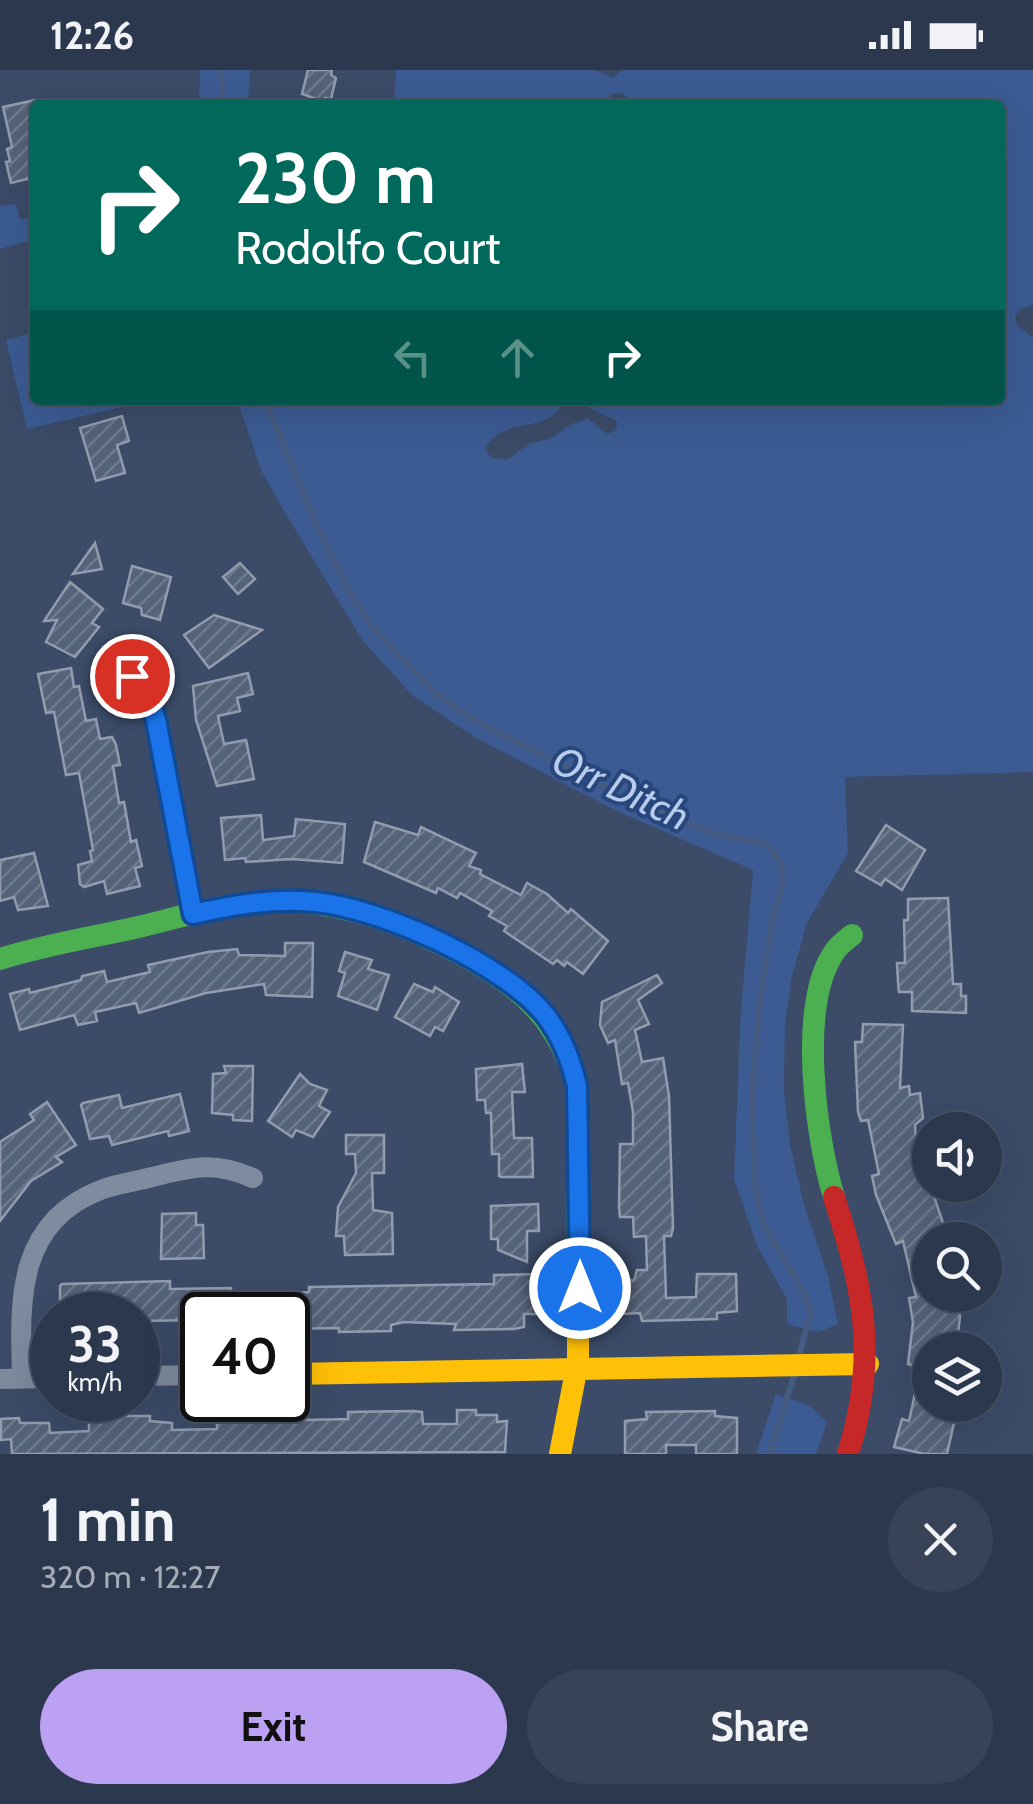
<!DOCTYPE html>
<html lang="en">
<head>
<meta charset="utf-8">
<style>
  body { margin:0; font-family:Cabin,sans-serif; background:#384358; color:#f1f3f6; height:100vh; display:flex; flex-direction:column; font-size:38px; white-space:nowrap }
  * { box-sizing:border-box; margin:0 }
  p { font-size:32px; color:#a6acb6 }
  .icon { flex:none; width:55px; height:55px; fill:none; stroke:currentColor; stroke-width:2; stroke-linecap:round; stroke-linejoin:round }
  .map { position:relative; height:1384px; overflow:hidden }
  .panel { display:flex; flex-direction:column; background:#2c384e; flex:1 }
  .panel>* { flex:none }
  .top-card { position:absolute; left:30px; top:30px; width:975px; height:305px; border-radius:10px; box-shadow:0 10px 40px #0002,0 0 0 2px #485266; background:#00695c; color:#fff; overflow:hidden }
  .controls { position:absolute; left:912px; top:1042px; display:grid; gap:20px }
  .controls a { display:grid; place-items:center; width:90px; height:90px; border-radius:50%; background:#2c384e; box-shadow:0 10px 40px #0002,0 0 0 2px #485266; font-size:50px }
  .speed { position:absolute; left:30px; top:1222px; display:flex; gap:20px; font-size:50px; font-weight:700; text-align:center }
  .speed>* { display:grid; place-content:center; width:130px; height:130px; border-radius:50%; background:#2c384e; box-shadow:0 10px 40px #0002,0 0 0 2px #485266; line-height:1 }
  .speed small { font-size:25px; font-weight:400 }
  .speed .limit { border:5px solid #111; border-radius:15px; background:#fff; color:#111 }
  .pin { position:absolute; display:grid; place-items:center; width:85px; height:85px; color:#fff; margin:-42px; border:5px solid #fff; border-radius:50%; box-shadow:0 2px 10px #0007 }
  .me { position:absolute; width:110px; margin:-55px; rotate:0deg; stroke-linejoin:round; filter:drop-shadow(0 0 8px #0008) }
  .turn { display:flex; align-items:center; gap:35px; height:210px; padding:0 40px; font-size:45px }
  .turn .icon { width:130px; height:130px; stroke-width:2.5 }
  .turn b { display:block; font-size:70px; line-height:85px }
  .lanes { display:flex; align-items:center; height:95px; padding:0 40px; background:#0003; justify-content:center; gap:50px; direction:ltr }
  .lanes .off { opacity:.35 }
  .round { display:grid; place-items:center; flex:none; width:105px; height:105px; border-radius:52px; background:#384358 }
  .head { display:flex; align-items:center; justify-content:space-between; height:170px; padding:0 40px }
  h1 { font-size:60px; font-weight:700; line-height:75px }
  .cta { display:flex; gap:20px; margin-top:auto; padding:20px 40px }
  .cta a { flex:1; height:115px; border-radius:60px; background:#bca0f2; color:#111; font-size:40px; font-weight:700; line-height:115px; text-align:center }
  .cta a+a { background:#384358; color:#f1f3f6 }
  .status { display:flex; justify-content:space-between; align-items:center; height:70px; padding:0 50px; background:#2c384e; direction:ltr }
  .status svg { height:28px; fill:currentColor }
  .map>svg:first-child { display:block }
  .grass { fill:#3b5b92 }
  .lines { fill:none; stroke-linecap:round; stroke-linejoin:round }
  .stream { stroke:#465b81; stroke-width:6 }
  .building { fill:url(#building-hatch); stroke:#929cae; stroke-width:2.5 }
  .street { stroke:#7f8b9f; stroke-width:20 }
  .fast { stroke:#4caf50; stroke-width:22 }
  .slow { stroke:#ffc107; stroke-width:22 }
  .jam { stroke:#c62828; stroke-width:22 }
  .route-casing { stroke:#114b97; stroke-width:25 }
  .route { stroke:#1a73e8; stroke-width:18 }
  .labels { text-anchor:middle; stroke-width:8; stroke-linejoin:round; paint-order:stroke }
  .water-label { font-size:40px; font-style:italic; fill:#b7cbec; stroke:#27467c }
</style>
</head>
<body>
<div class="status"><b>12:26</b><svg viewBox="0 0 49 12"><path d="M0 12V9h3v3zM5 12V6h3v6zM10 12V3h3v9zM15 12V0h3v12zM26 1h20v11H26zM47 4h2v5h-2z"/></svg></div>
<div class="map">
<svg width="1033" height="1384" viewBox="0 0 1033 1384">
  <defs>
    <pattern id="building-hatch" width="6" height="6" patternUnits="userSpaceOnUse" patternTransform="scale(2.5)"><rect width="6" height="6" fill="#55637a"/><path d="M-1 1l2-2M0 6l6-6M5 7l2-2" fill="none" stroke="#6e7a8e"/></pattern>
  </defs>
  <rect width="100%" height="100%" fill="#3b4b68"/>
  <g class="grass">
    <path d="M200 0H250L248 35H199Z"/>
    <path d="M396 0H595L612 8 623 0H1033V235L1021 239 1015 246 1017 256 1033 267V702L845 707 848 783 807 853 792 906 785 954 784 1020 790 1075 804 1135 828 1206 838 1254 819 1262 787 1254V1229L758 1178 734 1109 741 940 753 800 619 742 476 668 412 625 363 571 284 441 262 402 237 330H555L560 339C538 364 503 346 485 379L491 388 507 390 529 374 552 368 570 355 588 348 607 364 616 360 617 351 589 338 583 330H1000V35H635L622 23 610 24 609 35H394Z"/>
    <path d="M16 134 20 149 35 147V169L0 179V136Z"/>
    <path d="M35 262V330H152L27 359 6 270Z"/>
    <path d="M776 1324 810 1336 827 1352 816 1384H756Z"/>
  </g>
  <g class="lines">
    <g class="stream">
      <path d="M221 0 223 35"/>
      <path d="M265 330 317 457 350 523 374 559 436 624 472 649 647 739 716 764 764 773 775 783 782 797V815L773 845 760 930 753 1010V1063L755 1112 763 1153 806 1227 810 1244 799 1286"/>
      <path d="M769 1384 795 1303"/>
    </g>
  </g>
  <g class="building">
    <path d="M308 0H332L331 5 336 8 331 29 325 28V32L302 24Z"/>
    <path d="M35 30V107L11 113 6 92 10 91 7 79 12 77 3 37Z"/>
    <path d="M122 346 129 371 117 375 125 403 96 411 80 358Z"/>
    <path d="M95 473 102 499 73 504Z"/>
    <path d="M240 493 255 509 238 524 223 507Z"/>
    <path d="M132 496 171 507 160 550 142 545 141 538 123 533Z"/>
    <path d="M70 512 103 539 92 553 99 557 75 587 46 572 57 550 44 551Z"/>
    <path d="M214 545 262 560 209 598 184 565Z"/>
    <path d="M71 598 74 617 79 616 86 651 96 649 100 669 112 667 116 675 120 695 113 696 119 733 124 732 131 772 136 770 142 796 135 798 140 816 107 824 104 811 84 817 80 814 78 795 92 791 90 781 93 780 79 703 66 705 54 642 46 643 38 604Z"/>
    <path d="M248 603 253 624 237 628 240 641 218 646 224 674 246 670 254 709 217 716 196 650 193 616Z"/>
    <path d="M261 745 263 770 294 766 296 749 345 754 342 793 292 789 246 792 245 788 225 790 221 748Z"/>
    <path d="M375 752 418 765 421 757 476 783 469 796 481 800 480 804 521 825 527 813 547 824 568 843 571 839 608 871 583 904 567 892 564 896 557 890 553 894 504 861 507 856 489 846 492 841 460 823 457 828 438 818 436 823 364 792Z"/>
    <path d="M886 755 925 780 902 820 885 809 881 815 856 801Z"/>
    <path d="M34 783 48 836 18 840 14 827 0 831V790Z"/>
    <path d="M948 828 953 914H961V926H966V943L912 941V922H899L898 912 897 893H905L904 850H908V829Z"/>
    <path d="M285 873H313L312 927 266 925 264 914 206 923 139 943 136 933 95 942 97 951 78 955 74 945 20 960 10 924 29 919 30 923 81 910 82 906 104 901 107 912 150 902 148 895 208 882 237 879 239 885 285 886Z"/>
    <path d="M345 882 372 890 368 899 389 905 377 940 338 926 345 903 339 901Z"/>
    <path d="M657 905 662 913 638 930 649 954 635 960 642 992 663 988 669 1026 673 1158 671 1166H664L666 1228 696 1227 697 1204H736L737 1241 717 1243V1249L642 1251 640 1243 623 1244 622 1210H634L637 1200H647L646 1166 634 1167 633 1147H620L619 1137 620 1074H633V1042L628 1013 622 1014 615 970 608 973 600 955 602 932Z"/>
    <path d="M414 914 433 922 435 917 459 932 443 961 435 957 430 966 395 947Z"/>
    <path d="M863 954 903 955 900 1018 909 1016 910 1025 920 1023 923 1048 915 1055 917 1092 921 1091 927 1118 931 1117 946 1162 930 1170V1225H956L960 1247 956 1280H930V1335L955 1341 956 1344 947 1384H925L894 1377 902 1349 909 1351 914 1328 916 1297 908 1294 913 1252 909 1228 916 1227 903 1171 896 1174 876 1125 872 1106 879 1104 868 1050 861 1051 858 1042 855 972H862Z"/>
    <path d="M522 994 525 1022H512L514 1068H532L533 1107H502L499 1106V1084H492L491 1043H486L485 1030H477L476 999Z"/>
    <path d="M224 996H253L252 1051 233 1050V1045L212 1043 213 1004 226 1003Z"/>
    <path d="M300 1004 310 1014 327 1020 319 1036 330 1042 313 1067 296 1060 292 1067 268 1051Z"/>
    <path d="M180 1024 189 1061 169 1066 168 1061 112 1075 109 1066 90 1069 81 1035 83 1033 119 1025 122 1038Z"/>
    <path d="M47 1032 76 1075 56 1087 62 1092 31 1111 0 1151V1072L34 1050 30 1044Z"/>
    <path d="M346 1065H384V1103H372L373 1140 392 1143 393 1184 345 1185 344 1166H336L338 1137 356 1103 355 1084H346Z"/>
    <path d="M538 1134 539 1161H527V1192L498 1180V1169H491V1136Z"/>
    <path d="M196 1143V1155H203L204 1188 161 1189 162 1144Z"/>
    <path d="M540 1204 543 1244H524V1257L514 1259 454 1260 456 1254 404 1252 391 1255V1261L339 1262V1258L288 1259V1245H202V1250L138 1251V1245H60V1216L62 1214 170 1211V1219L231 1218V1221L264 1223 309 1222V1217L494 1214V1205Z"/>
    <path d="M457 1340H476V1345H497V1352L507 1351 505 1382 12 1384 11 1369 1 1370V1349L19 1348 20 1353H49L50 1363 89 1361V1349L118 1346H150V1351L172 1353V1360L217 1359V1347L226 1344 281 1343V1349L301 1350 348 1349V1342L413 1341 422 1342 423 1354H457Z"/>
    <path d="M715 1341V1346L737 1348V1384H696V1375H666V1384H625V1351L647 1349 646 1342Z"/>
  </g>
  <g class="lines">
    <g class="street">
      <path d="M132 607 145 619 156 650 193 844"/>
      <path d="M138 1306 202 1305"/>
      <path d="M22 1308C20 1231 15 1152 103 1119 117 1114 133 1112 148 1108 190 1098 212 1090 253 1108"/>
      <path d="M0 1309 52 1308"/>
    </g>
    <g class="fast">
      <path d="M0 889C44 875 89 868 134 858 169 850 203 839 239 834 320 822 396 849 466 887 524 919 558 951 577 1016L578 1246"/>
      <path d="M834 1127C816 1068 797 934 835 881 839 875 846 870 852 865"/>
    </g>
    <g class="slow">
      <path d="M288 1304 868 1294"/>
      <path d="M560 1384 578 1291V1246"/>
    </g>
    <path class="jam" d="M834 1127C864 1220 878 1288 848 1384"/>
  </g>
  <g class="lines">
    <g class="route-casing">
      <path id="route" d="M132 606 145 619 156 650 193 844C233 835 273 828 315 832 381 838 505 894 546 946 562 967 571 990 577 1016L580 1218"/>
    </g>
    <use href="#route" class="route"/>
  </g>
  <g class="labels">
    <g class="water-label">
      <text transform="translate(621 718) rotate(25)" y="14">Orr Ditch</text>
    </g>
  </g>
</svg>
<div class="controls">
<a><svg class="icon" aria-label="sound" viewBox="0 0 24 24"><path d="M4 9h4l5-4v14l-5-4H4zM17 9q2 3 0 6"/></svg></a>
<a><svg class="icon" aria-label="search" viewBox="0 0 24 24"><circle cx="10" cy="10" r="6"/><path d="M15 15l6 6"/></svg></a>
<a><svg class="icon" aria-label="layers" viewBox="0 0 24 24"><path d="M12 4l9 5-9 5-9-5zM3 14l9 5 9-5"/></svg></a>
</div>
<div class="speed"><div>33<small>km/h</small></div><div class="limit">40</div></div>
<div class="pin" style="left:132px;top:606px;background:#d93025"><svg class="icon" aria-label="arrive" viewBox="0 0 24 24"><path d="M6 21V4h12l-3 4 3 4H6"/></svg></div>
<svg class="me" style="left:580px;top:1218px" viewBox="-20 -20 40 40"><circle r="17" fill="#1a73e8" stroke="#fff" stroke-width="3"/><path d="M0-11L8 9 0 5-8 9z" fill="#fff"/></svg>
<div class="top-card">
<div class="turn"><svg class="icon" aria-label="right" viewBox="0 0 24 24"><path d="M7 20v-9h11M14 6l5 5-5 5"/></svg><div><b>230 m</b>Rodolfo Court</div></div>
<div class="lanes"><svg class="icon off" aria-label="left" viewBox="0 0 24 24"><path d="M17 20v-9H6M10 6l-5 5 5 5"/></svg><svg class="icon off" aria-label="ahead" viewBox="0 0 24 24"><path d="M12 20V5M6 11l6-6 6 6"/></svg><svg class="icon" aria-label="right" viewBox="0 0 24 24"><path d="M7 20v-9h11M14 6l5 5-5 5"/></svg></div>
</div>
</div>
<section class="panel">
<div class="head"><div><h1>1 min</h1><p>320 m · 12:27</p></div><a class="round"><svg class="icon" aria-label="close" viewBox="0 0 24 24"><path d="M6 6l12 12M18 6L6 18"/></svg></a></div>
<div class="cta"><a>Exit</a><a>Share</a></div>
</section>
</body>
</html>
